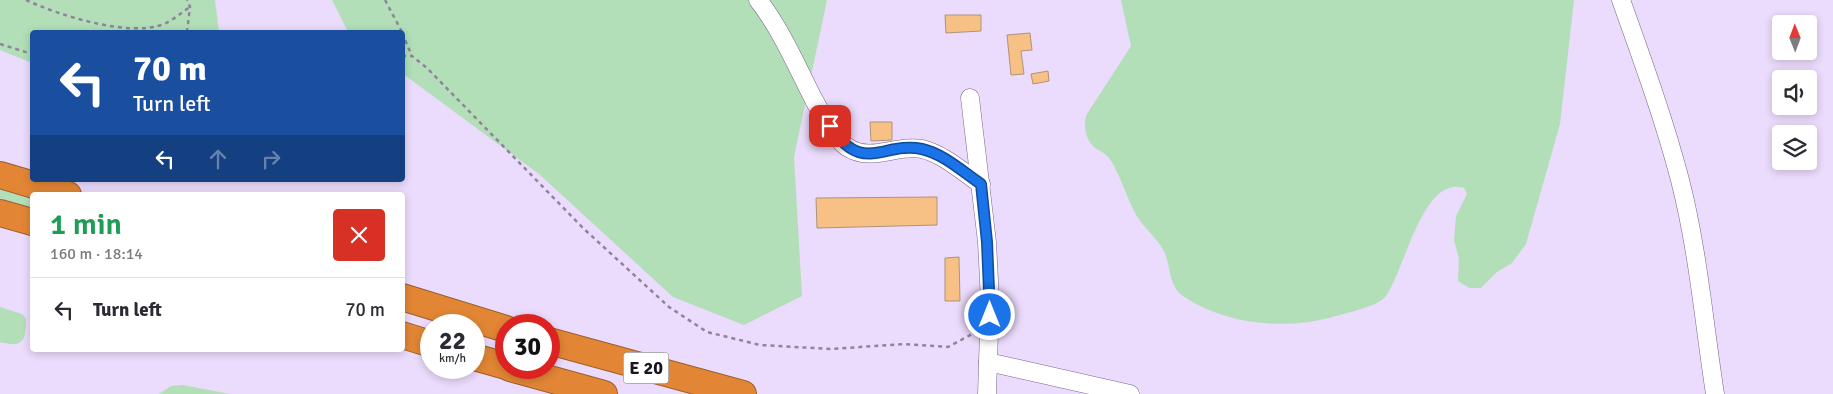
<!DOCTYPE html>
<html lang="en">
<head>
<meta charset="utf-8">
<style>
  body { margin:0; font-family:Signika,sans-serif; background:#f2f2f3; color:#2b2b33; height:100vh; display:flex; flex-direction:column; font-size:19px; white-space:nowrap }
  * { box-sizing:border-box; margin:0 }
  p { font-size:16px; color:#7c7c81 }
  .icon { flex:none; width:28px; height:28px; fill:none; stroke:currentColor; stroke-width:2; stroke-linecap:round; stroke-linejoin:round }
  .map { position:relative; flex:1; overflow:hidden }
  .sheet { position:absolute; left:30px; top:192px; width:375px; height:160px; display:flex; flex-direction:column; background:#fff; border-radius:5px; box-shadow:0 2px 8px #0003 }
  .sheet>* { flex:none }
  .hud { position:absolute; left:30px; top:30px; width:375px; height:152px; border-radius:5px; box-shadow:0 2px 8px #0003; background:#1a4fa0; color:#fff; overflow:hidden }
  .needle { width:32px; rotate:359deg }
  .tools { position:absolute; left:1772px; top:15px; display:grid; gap:10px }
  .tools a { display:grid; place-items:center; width:45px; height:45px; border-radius:5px; background:#fff; box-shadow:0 2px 8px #0003; font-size:25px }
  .speed { position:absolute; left:420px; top:314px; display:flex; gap:10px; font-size:25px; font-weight:700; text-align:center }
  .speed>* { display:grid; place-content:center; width:65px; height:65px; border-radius:50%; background:#fff; box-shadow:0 2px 8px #0003; line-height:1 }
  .speed small { font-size:12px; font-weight:400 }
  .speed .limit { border:8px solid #d22; background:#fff; color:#111 }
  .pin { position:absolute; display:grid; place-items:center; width:42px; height:42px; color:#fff; margin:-21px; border-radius:10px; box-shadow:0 2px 8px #0006 }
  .me { position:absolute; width:55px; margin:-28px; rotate:0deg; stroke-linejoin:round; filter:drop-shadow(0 0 4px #0008) }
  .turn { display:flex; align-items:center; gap:18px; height:105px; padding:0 20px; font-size:22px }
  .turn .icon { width:65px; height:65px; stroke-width:2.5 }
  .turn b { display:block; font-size:35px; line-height:42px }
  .lanes { display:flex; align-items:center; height:48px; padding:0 20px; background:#0003; justify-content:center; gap:25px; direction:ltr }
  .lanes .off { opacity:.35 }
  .round { display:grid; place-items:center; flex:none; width:52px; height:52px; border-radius:5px; background:#f2f2f3 }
  .overview { display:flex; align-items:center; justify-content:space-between; height:85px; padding:0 20px }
  h1 { font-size:30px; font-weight:600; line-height:38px; color:#1e9e55 }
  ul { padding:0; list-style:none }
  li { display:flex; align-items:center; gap:15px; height:65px; padding:0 20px; border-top:1px solid #e1e1e2 }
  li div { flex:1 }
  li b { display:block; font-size:19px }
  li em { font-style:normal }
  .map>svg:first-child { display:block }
  .green { fill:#b2dfb7 }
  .building { fill:#f7c084; stroke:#ad9479 }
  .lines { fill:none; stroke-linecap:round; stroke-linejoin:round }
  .minor-casing { stroke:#766885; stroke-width:19 }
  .highway-casing { stroke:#9c5e2d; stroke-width:28 }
  .path { stroke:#90849b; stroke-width:2.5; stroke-dasharray:4 4; stroke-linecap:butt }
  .minor { stroke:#fff; stroke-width:18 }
  .highway { stroke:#e28635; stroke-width:26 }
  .route-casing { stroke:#114b97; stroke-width:12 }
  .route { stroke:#1a73e8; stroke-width:9 }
  .labels { text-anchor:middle; stroke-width:4; stroke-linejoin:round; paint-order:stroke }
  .shield { fill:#fff; stroke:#5f5a62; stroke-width:1 }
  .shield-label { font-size:18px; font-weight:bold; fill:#1a141f }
</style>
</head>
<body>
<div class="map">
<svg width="1833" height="394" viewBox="0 0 1833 394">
  <rect width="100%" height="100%" fill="#ebdbfc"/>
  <g class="green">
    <path d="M0 0H215L219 32H32V63L0 50Z"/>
    <path d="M332 0H827L794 157 802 296 744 325 673 297 539 174 403 74 402 32H348Z"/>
    <path d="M1121 0H1574L1560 124 1526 244 1512 263 1497 272 1481 288H1469L1458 281 1459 259 1454 240 1456 216 1467 194 1464 188C1422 174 1404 274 1385 297 1377 307 1342 314 1329 318 1281 330 1224 324 1183 296 1168 285 1171 266 1164 251 1157 238 1144 228 1136 215 1129 202 1124 187 1118 174 1115 168 1112 161 1108 157 1104 152 1097 150 1093 146 1085 138 1083 124 1087 114L1131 46Z"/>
    <path d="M0 185 32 195V214L0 204Z"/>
    <path d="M0 307 22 314 26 319C26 342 22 348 0 342Z"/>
    <path d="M183 385 230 394H159L171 386Z"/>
  </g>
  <g class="building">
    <path d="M945 15H981V31L946 33Z"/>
    <path d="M1030 33 1032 50 1021 51 1024 74 1011 75 1007 35Z"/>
    <path d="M1048 71 1049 81 1033 84 1031 74Z"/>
    <path d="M870 122H892V140L871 141Z"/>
    <path d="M937 197V225L817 228 816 198Z"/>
    <path d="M959 257 960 301H945V258Z"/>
  </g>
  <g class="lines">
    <g class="minor-casing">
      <g id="minor">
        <path d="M758 0C781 29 797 67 814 100 823 116 832 136 847 147 871 163 897 144 922 149 943 154 963 172 981 184"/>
        <path d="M1621 0C1642 59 1664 119 1680 180 1698 250 1704 323 1715 394"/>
        <path d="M970 98 987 242 990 300 987 394"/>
        <path d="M988 362 1130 394"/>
      </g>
    </g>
    <g class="highway-casing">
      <g id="highway">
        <path d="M0 175 68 195"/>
        <path d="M0 213 32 222"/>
        <path d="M402 297 506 329"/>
        <path d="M402 335 431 344"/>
        <path d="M549 341 743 394"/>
        <path d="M474 357 506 366"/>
        <path d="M510 368 604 394"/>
      </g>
    </g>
    <g class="path">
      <path d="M26 0C58 15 130 38 164 24 173 20 181 13 190 7"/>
      <path d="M385 0 402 32"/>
      <path d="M187 32 190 7 187 0"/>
      <path d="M402 33 412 56"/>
      <path d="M0 44 32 54"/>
      <path d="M402 56H412L427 68 583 228 669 307 707 332 760 345 831 349 904 344 948 347 974 333"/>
    </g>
    <use href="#minor" class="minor"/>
    <use href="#highway" class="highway"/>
  </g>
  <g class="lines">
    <g class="route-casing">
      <path id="route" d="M830 126C863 176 883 141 922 149 944 154 963 172 981 184L987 242 990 315"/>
    </g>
    <use href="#route" class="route"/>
  </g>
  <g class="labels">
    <rect class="shield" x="623.5" y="352.5" width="45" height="31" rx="4"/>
    <g class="shield-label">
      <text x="646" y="374">E 20</text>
    </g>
  </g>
</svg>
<div class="tools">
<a><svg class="needle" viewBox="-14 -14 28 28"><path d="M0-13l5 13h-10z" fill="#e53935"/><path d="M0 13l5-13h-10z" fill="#7c7c81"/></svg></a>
<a><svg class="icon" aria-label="sound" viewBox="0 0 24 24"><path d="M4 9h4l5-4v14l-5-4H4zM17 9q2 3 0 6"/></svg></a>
<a><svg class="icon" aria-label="layers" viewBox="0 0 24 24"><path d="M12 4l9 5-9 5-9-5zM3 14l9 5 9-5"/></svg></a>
</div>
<div class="speed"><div>22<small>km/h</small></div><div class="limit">30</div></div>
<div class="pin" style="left:830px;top:126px;background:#d93025"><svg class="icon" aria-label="arrive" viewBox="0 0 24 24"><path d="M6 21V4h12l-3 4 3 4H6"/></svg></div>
<svg class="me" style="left:990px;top:315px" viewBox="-20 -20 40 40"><circle r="17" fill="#1a73e8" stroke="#fff" stroke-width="3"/><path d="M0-11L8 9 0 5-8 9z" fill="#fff"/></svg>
<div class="hud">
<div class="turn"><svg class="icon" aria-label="left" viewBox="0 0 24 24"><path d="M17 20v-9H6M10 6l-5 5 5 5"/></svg><div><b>70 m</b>Turn left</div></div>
<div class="lanes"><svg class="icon" aria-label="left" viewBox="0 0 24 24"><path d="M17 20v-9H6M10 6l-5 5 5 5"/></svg><svg class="icon off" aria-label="ahead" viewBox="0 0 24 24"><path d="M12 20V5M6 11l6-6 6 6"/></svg><svg class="icon off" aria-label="right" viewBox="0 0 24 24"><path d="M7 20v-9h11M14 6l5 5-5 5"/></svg></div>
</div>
<section class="sheet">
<div class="overview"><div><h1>1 min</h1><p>160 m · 18:14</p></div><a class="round" style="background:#d93025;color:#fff"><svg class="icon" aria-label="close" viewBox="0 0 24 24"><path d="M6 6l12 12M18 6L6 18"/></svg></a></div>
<ul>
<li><svg class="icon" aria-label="left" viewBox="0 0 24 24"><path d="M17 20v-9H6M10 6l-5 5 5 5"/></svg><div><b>Turn left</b></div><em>70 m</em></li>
</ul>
</section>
</div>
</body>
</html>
